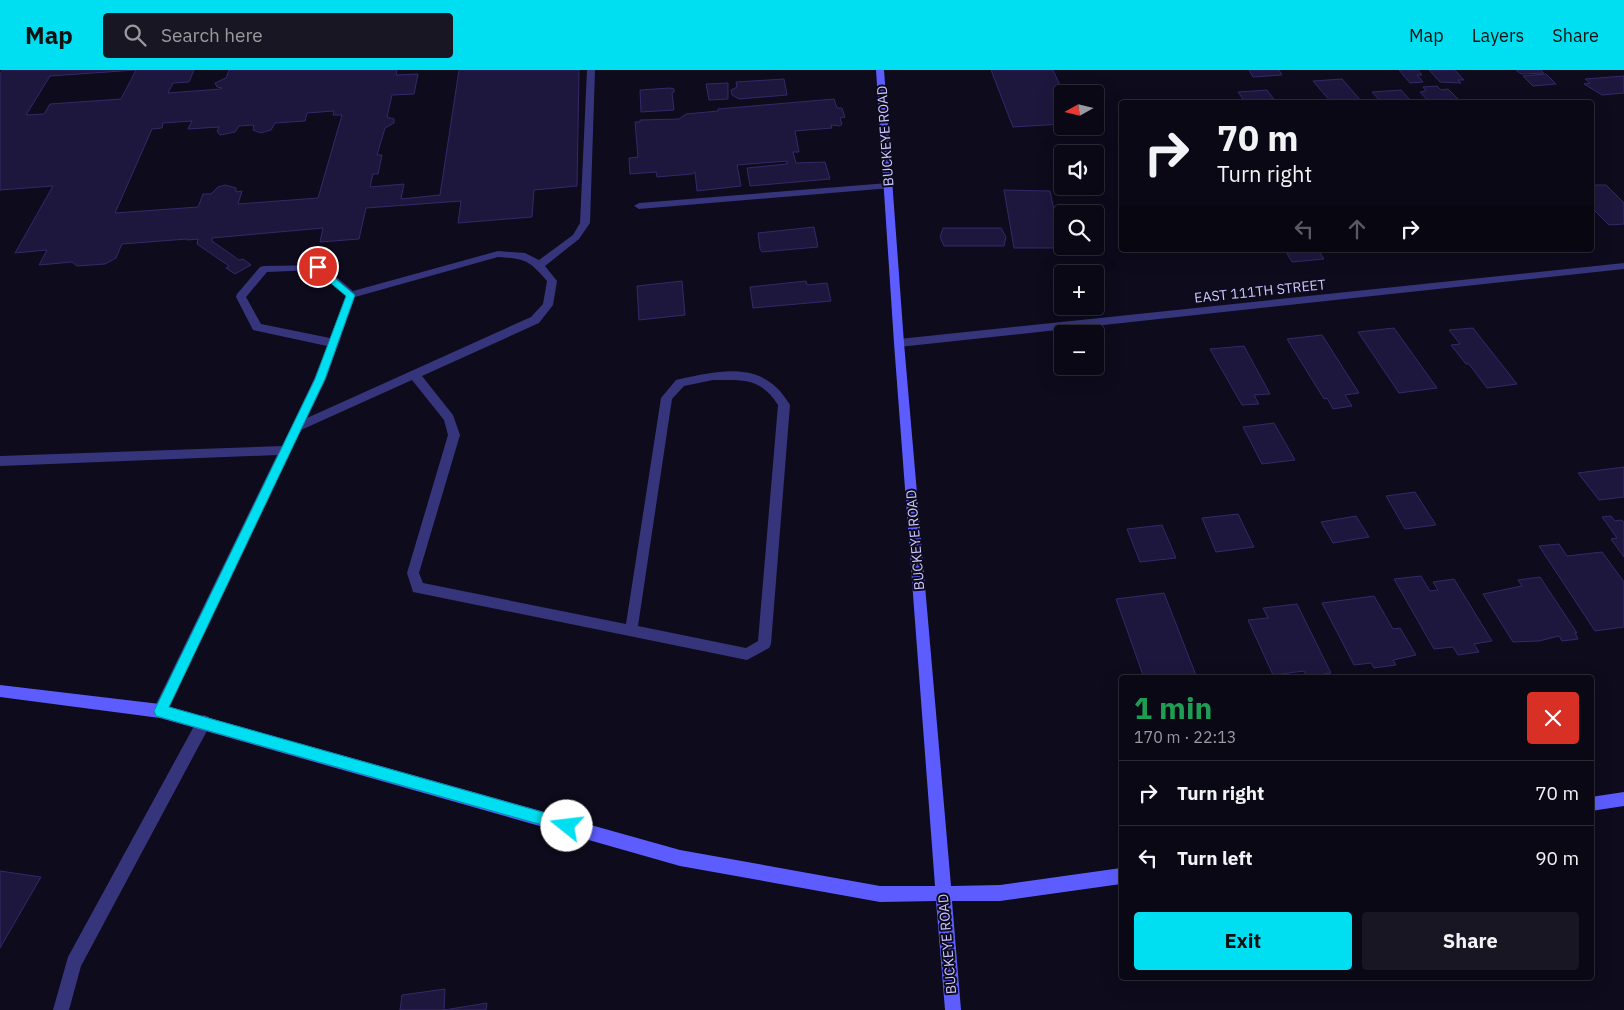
<!DOCTYPE html>
<html lang="en">
<head>
<meta charset="utf-8">
<style>
  body { margin:0; font-family:"IBM Plex Sans",sans-serif; background:#181622; color:#f1f3f6; height:100vh; display:flex; flex-direction:column; font-size:19px; white-space:nowrap }
  * { box-sizing:border-box; margin:0 }
  p { font-size:16px; color:#999aa0 }
  .icon { flex:none; width:28px; height:28px; fill:none; stroke:currentColor; stroke-width:2; stroke-linecap:round; stroke-linejoin:round }
  .map { position:relative; flex:1; overflow:hidden }
  .sheet { position:absolute; left:1119px; top:605px; width:475px; height:305px; display:flex; flex-direction:column; background:#0a0815; border-radius:5px; box-shadow:0 5px 20px #0002,0 0 0 1px #2a2934 }
  .sheet>* { flex:none }
  .guide { position:absolute; left:1119px; top:30px; width:475px; height:152px; border-radius:5px; box-shadow:0 5px 20px #0002,0 0 0 1px #2a2934; background:#0a0815; color:#f1f3f6; overflow:hidden }
  .needle { width:32px; rotate:262deg }
  .buttons { position:absolute; left:1054px; top:15px; display:grid; gap:10px }
  .buttons a { display:grid; place-items:center; width:50px; height:50px; border-radius:5px; background:#0a0815; box-shadow:0 5px 20px #0002,0 0 0 1px #2a2934; font-size:25px }
  .pin { position:absolute; display:grid; place-items:center; width:42px; height:42px; color:#fff; margin:-21px; border:2px solid #fff; border-radius:50%; box-shadow:0 1px 5px #0007 }
  .me { position:absolute; width:55px; margin:-28px; rotate:286deg; stroke-linejoin:round; filter:drop-shadow(0 0 4px #0008) }
  .turn { display:flex; align-items:center; gap:18px; height:105px; padding:0 15px; font-size:22px }
  .turn .icon { width:65px; height:65px; stroke-width:2.5 }
  .turn b { display:block; font-size:35px; line-height:42px }
  .lanes { display:flex; align-items:center; height:48px; padding:0 15px; background:#0003; justify-content:center; gap:25px; direction:ltr }
  .lanes .off { opacity:.35 }
  .round { display:grid; place-items:center; flex:none; width:52px; height:52px; border-radius:5px; background:#181622 }
  .summary { display:flex; align-items:center; justify-content:space-between; height:85px; padding:0 15px }
  h1 { font-size:30px; font-weight:700; line-height:38px; color:#1e9e55 }
  .primary-button { display:flex; gap:10px; margin-top:auto; padding:10px 15px }
  .primary-button a { flex:1; height:58px; border-radius:5px; background:#00dff1; color:#111; font-size:20px; font-weight:700; line-height:58px; text-align:center }
  .primary-button a+a { background:#181622; color:#f1f3f6 }
  ul { padding:0; list-style:none }
  li { display:flex; align-items:center; gap:15px; height:65px; padding:0 15px; border-top:1px solid #2a2934 }
  li div { flex:1 }
  li b { display:block; font-size:19px }
  li em { font-style:normal }
  header { display:flex; align-items:center; gap:30px; box-sizing:border-box; height:70px; padding:0 25px; background:#00dff1; color:#111 }
  header strong { font-size:24px }
  nav { display:flex; gap:28px; margin-inline-start:auto; font-size:18px }
  .search { width:350px; height:45px; background:#181622; display:flex; align-items:center; gap:12px; box-sizing:border-box; padding:0 18px; border-radius:5px; color:#999aa0; font-size:19px }
  .map>svg:first-child { display:block }
  .building { fill:#1e173d; stroke:#342969; fill-rule:evenodd }
  .lines { fill:none; stroke-linecap:round; stroke-linejoin:round }
  .lane { fill:#36357b; fill-rule:evenodd }
  .street { fill:#36357b; fill-rule:evenodd }
  .secondary { fill:#5d5dff; fill-rule:evenodd }
  .route { fill:#00dff1; stroke:#00919d }
  .labels { text-anchor:middle; stroke-width:4; stroke-linejoin:round; paint-order:stroke }
  .street-label { font-size:14px; fill:#cbc6ff; stroke:#0d0b1c }
</style>
</head>
<body>
<header>
<strong>Map</strong>
<div class="search"><svg class="icon" aria-label="search" viewBox="0 0 24 24"><circle cx="10" cy="10" r="6"/><path d="M15 15l6 6"/></svg>Search here</div>
<nav><a>Map</a><a>Layers</a><a>Share</a></nav>
</header>
<div class="map">
<svg width="1624" height="940" viewBox="0 0 1624 940">
  <rect width="100%" height="100%" fill="#0d0b1c"/>
  <g class="building">
    <path d="M3 0H194L189 12 173 13 168 23 221 19 222 18 217 17 215 13 226 8 229 0H397L396 5 418 4 414 24 392 25 387 47 394 49V53L385 58 377 85H382L378 104H373L370 117 404 114 401 129 440 125 459 0H579L577 116 534 120 532 147 458 153 461 131 366 138 359 169 320 172 323 158 212 168V171L239 190 243 189 251 195 235 204 226 198 229 196 197 174 198 169 187 170V169L122 174 116 188 105 194 77 196 72 192 39 195 47 180 15 183 53 116 0 120V4ZM136 0 121 29 50 34 44 44 26 45 50 6ZM334 41 333 45H342L318 128 238 134 242 121 236 122V118L225 115 218 117 211 124H203L198 137 115 143 152 59 162 58 163 53 192 51 188 59 219 57 217 61 220 65 235 62 239 56 254 55 253 60 261 63 271 60 275 53 305 51 307 43Z"/>
    <path d="M991 0H1053L1064 24H1062V54L1013 57Z"/>
    <path d="M1249 0H1279L1282 5 1253 7Z"/>
    <path d="M1399 0H1418L1422 5H1417L1423 12 1410 13Z"/>
    <path d="M1429 0H1455L1464 10H1458L1461 13 1440 12Z"/>
    <path d="M1516 0H1541L1544 3 1521 4Z"/>
    <path d="M1546 4 1556 14 1533 16 1523 6Z"/>
    <path d="M1624 6V23L1602 25 1584 14 1590 13 1585 9Z"/>
    <path d="M784 9 787 25 739 29 732 25 731 20 737 17 736 12Z"/>
    <path d="M1342 9 1362 32H1331L1313 11Z"/>
    <path d="M728 13V29L709 30 706 14Z"/>
    <path d="M1437 16 1441 20 1448 19 1461 32H1429L1420 22 1426 21 1423 17Z"/>
    <path d="M670 18 674 19V22L672 23 674 40 641 42 640 20Z"/>
    <path d="M1267 20 1276 32H1245L1238 22Z"/>
    <path d="M1401 20 1412 32H1381L1372 22Z"/>
    <path d="M834 29 837 38H842L845 47 840 48 842 54 840 56 831 55 832 58 795 61 799 82H793L796 93 825 92 830 109 750 116 747 98 787 94V91L737 95 741 116 697 121 695 102 692 104 657 107 656 102 630 104 629 88 638 87 635 52H640V50L679 49 686 44 718 41V39Z"/>
    <path d="M1591 115H1606L1624 133V154L1609 155 1591 137Z"/>
    <path d="M1004 120 1050 121 1062 178H1014Z"/>
    <path d="M814 157 818 177 762 182 760 179 758 163Z"/>
    <path d="M943 158H1001L1006 167 1004 176H944L940 167Z"/>
    <path d="M1285 180H1318L1324 189 1292 192Z"/>
    <path d="M682 211 685 245 639 250 637 216Z"/>
    <path d="M806 211 807 215 827 213 831 231 753 238 750 217Z"/>
    <path d="M1394 258 1437 318 1399 323 1358 262Z"/>
    <path d="M1473 258 1517 314 1487 318 1469 294H1466L1451 275 1460 274 1449 260Z"/>
    <path d="M1322 265 1359 323 1345 325 1352 336 1333 339 1327 328 1324 329 1287 269Z"/>
    <path d="M1244 276 1270 324 1254 325 1259 334 1242 335 1210 279Z"/>
    <path d="M1274 353 1295 390 1262 394 1243 357Z"/>
    <path d="M1624 397V427L1599 430 1578 403Z"/>
    <path d="M1415 422 1436 455 1405 459 1386 426Z"/>
    <path d="M1238 444 1254 477 1216 482 1202 448Z"/>
    <path d="M1356 446 1369 467 1333 473 1321 452Z"/>
    <path d="M1611 446 1615 451 1621 450 1624 452V487L1611 469 1617 468 1602 447Z"/>
    <path d="M1162 455 1176 488 1140 492 1127 459Z"/>
    <path d="M1559 474 1567 486 1602 482 1624 512V557L1595 561 1539 476Z"/>
    <path d="M1421 506 1430 521 1438 520 1433 512 1454 509 1492 571 1474 574 1479 582 1458 585 1453 577 1434 579 1394 509Z"/>
    <path d="M1540 507 1577 563H1575L1578 569 1562 571 1559 566 1539 571 1513 572 1483 524 1522 516 1518 510Z"/>
    <path d="M1164 523 1197 608H1144L1116 529Z"/>
    <path d="M1374 526 1393 559 1400 558 1416 585 1393 590 1396 595 1374 598 1371 593 1354 595 1322 533Z"/>
    <path d="M1297 534 1331 603 1307 607 1304 601 1273 605 1248 550 1268 548 1263 538Z"/>
    <path d="M0 801 41 807 0 878Z"/>
    <path d="M445 919 444 940H400L402 925Z"/>
    <path d="M487 933 486 940H444Z"/>
  </g>
  <g class="lines">
    <g class="lane">
      <path d="M587 0H595L590 153 579 169 545 196 557 211 553 235 539 253 422 306 453 345 460 365 419 503 423 513 626 554 661 328 676 310 680 309C723 300 764 290 790 335L771 574 769 578 747 590 413 522 407 503 448 365 444 350 412 310 301 360 165 646 160 648 155 646 153 641 155 636 277 385 0 396V386L282 376 314 309 327 276 253 260 236 227 237 224 260 197 264 196 322 195 353 221 498 181 525 183 539 190 573 165 580 153ZM498 187C525 189 529 190 547 211L543 234 531 247 307 348 326 309 355 227ZM316 200 346 226 330 268 261 254 246 227 267 202ZM713 310C743 310 760 307 778 335L758 571 746 578 638 556 672 329 684 316Z"/>
      <path d="M888 113 893 116 891 118 639 139 634 136 639 133Z"/>
      <path d="M204 645 209 647 211 652 209 657 81 896 69 940H53L68 887 199 647Z"/>
    </g>
    <path class="street" d="M1624 193V199L899 277 894 273 899 269Z"/>
    <g class="secondary">
      <path d="M876 0H884L904 273 951 816 1000 815 1121 798V814L1000 831H952L961 940H945L936 831 880 832 680 796 160 648 0 627V615L160 634 680 780 880 816H935L894 273Z"/>
      <path d="M1624 722V736L1591 741V727Z"/>
    </g>
  </g>
  <path class="route" d="M318 194 355 225 325 309 169 637 567 749 572 751 574 756 572 760 567 762 156 646 154 641 156 637 315 309 346 226 314 199V195Z"/>
  <g class="labels">
    <g class="street-label">
      <text transform="translate(885 66) rotate(-94)" y="5">BUCKEYE ROAD</text>
      <text transform="translate(1260 221) rotate(-6)" y="5">EAST 111TH STREET</text>
      <text transform="translate(915 470) rotate(-95)" y="5">BUCKEYE ROAD</text>
      <text transform="translate(947 874) rotate(-95)" y="5">BUCKEYE ROAD</text>
    </g>
  </g>
</svg>
<div class="buttons">
<a><svg class="needle" viewBox="-14 -14 28 28"><path d="M0-13l5 13h-10z" fill="#e53935"/><path d="M0 13l5-13h-10z" fill="#999aa0"/></svg></a>
<a><svg class="icon" aria-label="sound" viewBox="0 0 24 24"><path d="M4 9h4l5-4v14l-5-4H4zM17 9q2 3 0 6"/></svg></a>
<a><svg class="icon" aria-label="search" viewBox="0 0 24 24"><circle cx="10" cy="10" r="6"/><path d="M15 15l6 6"/></svg></a>
<a>+</a>
<a>−</a>
</div>
<div class="pin" style="left:318px;top:197px;background:#d93025"><svg class="icon" aria-label="arrive" viewBox="0 0 24 24"><path d="M6 21V4h12l-3 4 3 4H6"/></svg></div>
<svg class="me" style="left:567px;top:756px" viewBox="-20 -20 40 40"><circle r="19" fill="#fff"/><path d="M0-13L10 11 0 6-10 11z" fill="#00dff1"/></svg>
<div class="guide">
<div class="turn"><svg class="icon" aria-label="right" viewBox="0 0 24 24"><path d="M7 20v-9h11M14 6l5 5-5 5"/></svg><div><b>70 m</b>Turn right</div></div>
<div class="lanes"><svg class="icon off" aria-label="left" viewBox="0 0 24 24"><path d="M17 20v-9H6M10 6l-5 5 5 5"/></svg><svg class="icon off" aria-label="ahead" viewBox="0 0 24 24"><path d="M12 20V5M6 11l6-6 6 6"/></svg><svg class="icon" aria-label="right" viewBox="0 0 24 24"><path d="M7 20v-9h11M14 6l5 5-5 5"/></svg></div>
</div>
<section class="sheet">
<div class="summary"><div><h1>1 min</h1><p>170 m · 22:13</p></div><a class="round" style="background:#d93025;color:#fff"><svg class="icon" aria-label="close" viewBox="0 0 24 24"><path d="M6 6l12 12M18 6L6 18"/></svg></a></div>
<ul>
<li><svg class="icon" aria-label="right" viewBox="0 0 24 24"><path d="M7 20v-9h11M14 6l5 5-5 5"/></svg><div><b>Turn right</b></div><em>70 m</em></li>
<li><svg class="icon" aria-label="left" viewBox="0 0 24 24"><path d="M17 20v-9H6M10 6l-5 5 5 5"/></svg><div><b>Turn left</b></div><em>90 m</em></li>
</ul>
<div class="primary-button"><a>Exit</a><a>Share</a></div>
</section>
</div>
</body>
</html>
